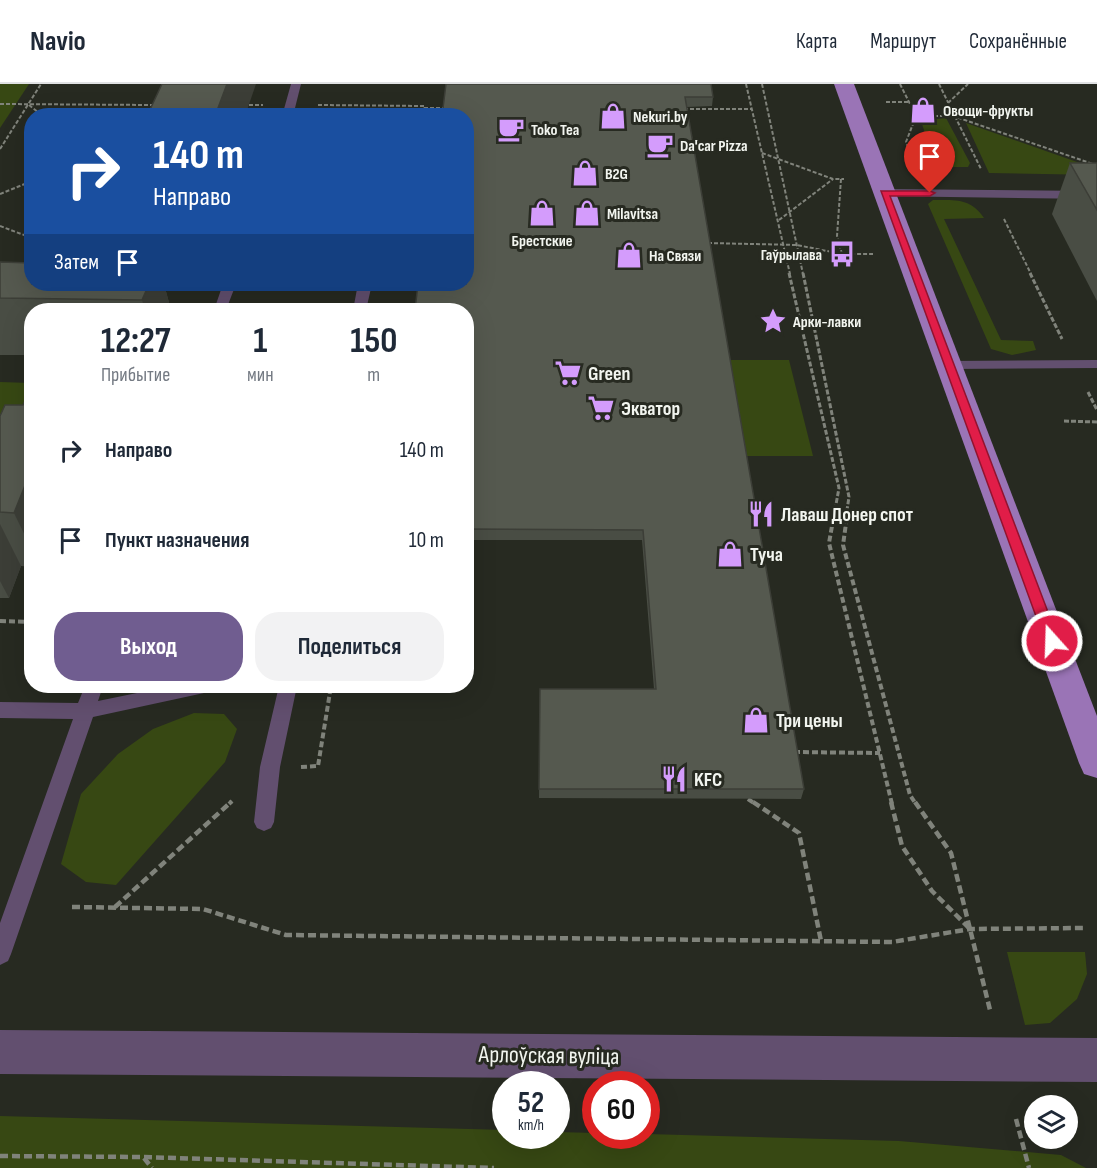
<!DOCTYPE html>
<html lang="ru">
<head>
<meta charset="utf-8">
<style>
  body { margin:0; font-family:"Sofia Sans Condensed",sans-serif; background:#f2f2f3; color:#1f2937; height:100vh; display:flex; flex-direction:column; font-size:22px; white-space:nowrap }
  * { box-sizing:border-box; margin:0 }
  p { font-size:20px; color:#747a83 }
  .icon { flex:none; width:33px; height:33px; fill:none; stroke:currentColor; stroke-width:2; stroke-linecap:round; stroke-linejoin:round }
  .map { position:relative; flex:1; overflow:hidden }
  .panel { position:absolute; left:24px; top:219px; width:450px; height:390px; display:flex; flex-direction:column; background:#fff; border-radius:24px; box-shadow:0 6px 24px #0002 }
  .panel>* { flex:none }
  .guide { position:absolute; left:24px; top:24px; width:450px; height:183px; border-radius:24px; box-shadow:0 6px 24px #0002; background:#1a4fa0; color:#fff; overflow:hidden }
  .tools { position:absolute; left:1024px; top:1011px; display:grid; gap:12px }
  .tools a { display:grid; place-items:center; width:54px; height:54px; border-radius:50%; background:#fff; box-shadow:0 6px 24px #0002; font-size:30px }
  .speed { position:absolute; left:492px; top:987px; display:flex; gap:12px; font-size:30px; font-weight:700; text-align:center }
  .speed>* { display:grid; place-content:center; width:78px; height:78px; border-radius:50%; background:#fff; box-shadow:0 6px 24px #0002; line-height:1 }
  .speed small { font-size:15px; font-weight:400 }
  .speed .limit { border:9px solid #d22; background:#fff; color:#111 }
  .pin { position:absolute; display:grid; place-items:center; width:51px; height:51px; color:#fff; margin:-62px -26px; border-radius:50% 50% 50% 0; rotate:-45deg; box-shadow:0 0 6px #0007 }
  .pin .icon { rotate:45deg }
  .me { position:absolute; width:66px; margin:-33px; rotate:340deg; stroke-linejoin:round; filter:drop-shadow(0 0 4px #0008) }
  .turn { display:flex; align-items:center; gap:21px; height:126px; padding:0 30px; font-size:27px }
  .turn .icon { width:78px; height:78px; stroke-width:2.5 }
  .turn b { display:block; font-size:42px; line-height:51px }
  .then { display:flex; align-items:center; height:57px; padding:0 30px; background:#0003; gap:12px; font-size:22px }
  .eta { display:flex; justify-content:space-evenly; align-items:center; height:102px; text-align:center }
  .eta b { font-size:36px; font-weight:700; line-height:42px }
  .action { display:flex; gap:12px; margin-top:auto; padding:12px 30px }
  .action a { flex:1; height:69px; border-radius:24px; background:#705d90; color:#fff; font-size:24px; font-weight:700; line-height:69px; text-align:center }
  .action a+a { background:#f2f2f3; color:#1f2937 }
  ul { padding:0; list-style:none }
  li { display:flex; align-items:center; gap:18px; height:90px; padding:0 30px }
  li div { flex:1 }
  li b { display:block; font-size:22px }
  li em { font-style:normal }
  header { display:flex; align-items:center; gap:36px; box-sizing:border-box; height:84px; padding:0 30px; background:#fff; border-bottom:2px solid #e0e1e3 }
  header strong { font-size:28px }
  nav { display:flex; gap:33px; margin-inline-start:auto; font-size:21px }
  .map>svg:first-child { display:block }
  .green { fill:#374813 }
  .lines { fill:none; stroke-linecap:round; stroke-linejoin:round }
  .path-far3 { stroke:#80837b; stroke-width:2; stroke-dasharray:4 2; stroke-linecap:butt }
  .path-far2 { stroke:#80837b; stroke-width:3; stroke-dasharray:5 2; stroke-linecap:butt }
  .path-far1 { stroke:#80837b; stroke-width:4; stroke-dasharray:6 3; stroke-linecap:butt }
  .path { stroke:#80837b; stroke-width:4.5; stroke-dasharray:8 4; stroke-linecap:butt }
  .service { fill:#624f6f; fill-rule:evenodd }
  .tertiary { fill:#624f6f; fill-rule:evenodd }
  .primary { fill:#9a74b6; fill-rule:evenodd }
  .wall { fill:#494d44 }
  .shaded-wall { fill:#3c3e37 }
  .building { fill:#55594f; stroke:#3c3e37; stroke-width:1.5 }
  .route { fill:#e11d48; stroke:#92132f; stroke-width:1.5 }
  .labels { text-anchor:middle; stroke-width:6; stroke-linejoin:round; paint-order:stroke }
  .far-poi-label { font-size:16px; font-weight:bold; fill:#f2f5ef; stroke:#272a21; text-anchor:start }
  .poi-label { font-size:20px; font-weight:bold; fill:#f2f5ef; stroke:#272a21; text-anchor:start }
  .near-street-label { font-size:24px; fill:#f2f5ef; stroke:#272a21 }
</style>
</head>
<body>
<header>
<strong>Navio</strong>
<nav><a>Карта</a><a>Маршрут</a><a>Сохранённые</a></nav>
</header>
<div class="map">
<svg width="1097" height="1084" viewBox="0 0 1097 1084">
  <rect width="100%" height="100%" fill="#272a21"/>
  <g class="green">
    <path d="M0 0H29L0 44Z"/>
    <path d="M946 34 970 79 968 83H930L923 68 926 52 921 37Z"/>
    <path d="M966 39 1097 85V91L989 89Z"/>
    <path d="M933 116C955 116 971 114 984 134L944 135 1001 256 1033 257 1036 266 1012 271 991 265 928 120Z"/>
    <path d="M726 276H789L813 372H744Z"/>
    <path d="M0 298 31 299V323L0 331Z"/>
    <path d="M194 629 224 630 237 645 225 678 116 801 86 798 61 780 81 710 118 670 153 645Z"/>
    <path d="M1007 868H1085L1087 890 1077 915 1050 939 1025 941Z"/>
    <path d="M0 1032 505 1046 506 1052H556L557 1048 595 1049 596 1052 647 1050 899 1057 1061 1071 1086 1084H0Z"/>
  </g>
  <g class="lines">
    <g class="path-far3">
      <path d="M746 0 790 190"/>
      <path d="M762 0 803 190"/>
      <path d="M900 0 916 32 906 58 916 84"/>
      <path d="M939 0 981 85"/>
      <path d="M886 18H909"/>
      <path d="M948 19 968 0"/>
      <path d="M0 20 155 21"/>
      <path d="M29 21 43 32"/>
      <path d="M243 21H263"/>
      <path d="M318 21 425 22 423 32"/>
      <path d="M424 24H443"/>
      <path d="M684 25H751"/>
      <path d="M916 32H953L1093 80"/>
      <path d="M0 65 41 0"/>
      <path d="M762 69 833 95H844"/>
      <path d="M841 95 837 152 842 170"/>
      <path d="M0 110 32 97"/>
      <path d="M1004 135 1031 190"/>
      <path d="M779 136 833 95"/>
      <path d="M0 142 32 154"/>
      <path d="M708 159 797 161 842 170H873"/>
    </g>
    <g class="path-far2">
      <path d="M789 189 839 404 835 426"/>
      <path d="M803 189 849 413 847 426"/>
      <path d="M1030 189 1062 255"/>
      <path d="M1088 308 1097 326"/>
      <path d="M1064 337 1097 338"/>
    </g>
    <g class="path-far1">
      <path d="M835 425 829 459 892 720"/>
      <path d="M848 425 843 461 910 711 916 720"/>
      <path d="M0 537 32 538"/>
      <path d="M794 668 880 669"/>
      <path d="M301 683 318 682 331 602"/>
      <path d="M748 715 755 720"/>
      <path d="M229 720 232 717"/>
    </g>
    <g class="path">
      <path d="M753 718 799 749 821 857"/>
      <path d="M891 718 902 762 932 807 970 845 990 926"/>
      <path d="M915 718 951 769 970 845"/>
      <path d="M72 823 203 825 286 851 892 858 970 845 1083 844"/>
      <path d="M115 823 231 718"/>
      <path d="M1016 1035 1029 1084"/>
      <path d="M0 1072 144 1073 494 1084"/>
      <path d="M144 1074 152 1084"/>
    </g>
    <g class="service">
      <path d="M291 0H301L293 32H282Z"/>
      <path d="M884 105 1097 107V115L880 112V106Z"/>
      <path d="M223 200H236L226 226H214Z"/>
      <path d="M358 200H372L366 226H353Z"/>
      <path d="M1097 276V284L950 285 943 281 950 277Z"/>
      <path d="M85 602H103L98 617 171 602H213L211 607 204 609 93 633 11 870 8 877 0 881V839L73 635 0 634V618L78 619Z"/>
      <path d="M279 602H297L280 683 274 738 271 744 264 747 257 744 254 738 260 683Z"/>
    </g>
    <path class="tertiary" d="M0 946 1097 954V998L0 990Z"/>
    <path class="primary" d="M834 0H854L1097 632V694L1084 690 1079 679Z"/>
  </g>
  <g class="wall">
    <path d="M446 0 713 13 712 22 686 23 804 705 801 715 539 714 540 605H654L642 456H472L468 510H466V226Z"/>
    <path d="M1070 79H1097V217L1052 130Z"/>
    <path d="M0 178 164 200 171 226H32V271H0Z"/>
    <path d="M32 301V483L21 482 9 514H0V332L23 321Z"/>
  </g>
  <g class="shaded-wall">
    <path d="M227 0H256L245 32H215Z"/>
    <path d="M149 200H164L171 226H145L142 216Z"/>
    <path d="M32 384V466L14 429Z"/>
    <path d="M0 440 21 482 9 514 0 497Z"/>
    <path d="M471 445 472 456 468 510 467 500Z"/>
  </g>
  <g class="building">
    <path d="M162 0H227L215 32H147Z"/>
    <path d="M446 0H711L713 13H685L804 705H539L540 605H656L643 446 471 445 467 500H466V226H415L418 200H466V32H442Z"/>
    <path d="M1070 79H1097V126Z"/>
    <path d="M0 178 32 179V200H149L142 216 0 214Z"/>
    <path d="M32 301V384L14 429 0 428V332L5 321H23Z"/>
  </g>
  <path class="route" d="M881 107H930L935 109 930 112H890L1059 557 1057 561 1052 562 1045 557Z"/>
  <defs>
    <g id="shop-bare" transform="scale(2.07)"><path d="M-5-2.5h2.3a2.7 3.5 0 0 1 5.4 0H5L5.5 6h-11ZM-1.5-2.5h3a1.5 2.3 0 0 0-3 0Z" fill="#d49cfc" stroke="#272a21" stroke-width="2.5" paint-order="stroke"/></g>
    <g id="cafe-bare" transform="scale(2.07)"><path d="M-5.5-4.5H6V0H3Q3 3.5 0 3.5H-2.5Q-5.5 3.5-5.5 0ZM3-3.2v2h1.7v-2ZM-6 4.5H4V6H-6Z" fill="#d49cfc" stroke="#272a21" stroke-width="2.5" paint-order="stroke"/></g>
    <g id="bus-bare" transform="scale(2.07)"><path d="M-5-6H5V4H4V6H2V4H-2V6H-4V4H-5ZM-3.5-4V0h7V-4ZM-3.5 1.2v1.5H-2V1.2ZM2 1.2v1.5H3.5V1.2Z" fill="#d49cfc" stroke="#272a21" stroke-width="2.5" paint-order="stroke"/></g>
    <g id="sight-bare" transform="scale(2.07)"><path d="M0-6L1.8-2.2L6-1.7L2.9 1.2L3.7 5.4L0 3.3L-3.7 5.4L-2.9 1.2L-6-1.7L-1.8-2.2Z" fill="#d49cfc" stroke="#272a21" stroke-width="2.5" paint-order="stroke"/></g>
    <g id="supermarket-bare" transform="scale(2.07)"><path d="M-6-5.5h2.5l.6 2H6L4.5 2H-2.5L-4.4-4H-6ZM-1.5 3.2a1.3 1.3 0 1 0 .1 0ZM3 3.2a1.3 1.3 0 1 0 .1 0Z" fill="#d49cfc" stroke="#272a21" stroke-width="2.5" paint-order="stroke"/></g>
    <g id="restaurant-bare" transform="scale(2.07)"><path d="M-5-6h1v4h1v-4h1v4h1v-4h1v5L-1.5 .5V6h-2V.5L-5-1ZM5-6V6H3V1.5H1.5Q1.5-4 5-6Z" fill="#d49cfc" stroke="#272a21" stroke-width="2.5" paint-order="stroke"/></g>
  </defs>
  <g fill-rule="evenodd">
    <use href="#shop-bare" x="923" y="26"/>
    <use href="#shop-bare" x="613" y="32"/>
    <use href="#cafe-bare" x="511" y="45"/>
    <use href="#cafe-bare" x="660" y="61"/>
    <use href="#shop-bare" x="585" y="89"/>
    <use href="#shop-bare" x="542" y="129"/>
    <use href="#shop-bare" x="587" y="129"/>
    <use href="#bus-bare" x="842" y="170"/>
    <use href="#shop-bare" x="629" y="171"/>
    <use href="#sight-bare" x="773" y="237"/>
    <use href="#supermarket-bare" x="568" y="289"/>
    <use href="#supermarket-bare" x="601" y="324"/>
    <use href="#restaurant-bare" x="761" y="430"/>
    <use href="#shop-bare" x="730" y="470"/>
    <use href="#shop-bare" x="756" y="636"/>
    <use href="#restaurant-bare" x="674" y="695"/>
  </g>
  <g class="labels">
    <g class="far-poi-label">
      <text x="943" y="32">Овощи-фрукты</text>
      <text x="633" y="38">Nekuri.by</text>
      <text x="531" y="51">Toko Tea</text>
      <text x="680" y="67">Da'car Pizza</text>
      <text x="605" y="95">B2G</text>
      <text x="607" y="135">Milavitsa</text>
      <text x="542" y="162" text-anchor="middle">Брестские</text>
      <text x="822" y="176" text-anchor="end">Гаўрылава</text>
      <text x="649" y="177">На Связи</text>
      <text x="793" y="243">Арки-лавки</text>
    </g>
    <g class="poi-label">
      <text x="588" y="296">Green</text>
      <text x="621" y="331">Экватор</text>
      <text x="781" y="437">Лаваш Донер спот</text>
      <text x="750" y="477">Туча</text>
      <text x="776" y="643">Три цены</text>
      <text x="694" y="702">KFC</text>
    </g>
    <g class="near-street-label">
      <text transform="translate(549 971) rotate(1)" y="8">Арлоўская вуліца</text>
    </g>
  </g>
</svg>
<div class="tools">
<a><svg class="icon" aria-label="layers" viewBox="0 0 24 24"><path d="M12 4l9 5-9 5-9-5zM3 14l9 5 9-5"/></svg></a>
</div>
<div class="speed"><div>52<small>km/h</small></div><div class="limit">60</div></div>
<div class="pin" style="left:930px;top:109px;background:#d93025"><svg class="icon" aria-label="arrive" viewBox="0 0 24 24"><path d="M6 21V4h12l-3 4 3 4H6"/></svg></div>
<svg class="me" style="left:1052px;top:557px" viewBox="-20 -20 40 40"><circle r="17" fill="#e11d48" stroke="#fff" stroke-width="3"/><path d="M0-11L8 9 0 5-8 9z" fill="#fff"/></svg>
<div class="guide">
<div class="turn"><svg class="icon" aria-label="right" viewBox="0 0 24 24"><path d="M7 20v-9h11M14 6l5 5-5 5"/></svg><div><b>140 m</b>Направо</div></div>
<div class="then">Затем<svg class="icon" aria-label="arrive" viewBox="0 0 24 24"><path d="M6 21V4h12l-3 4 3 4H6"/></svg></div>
</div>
<section class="panel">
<div class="eta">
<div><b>12:27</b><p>Прибытие</p></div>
<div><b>1</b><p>мин</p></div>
<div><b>150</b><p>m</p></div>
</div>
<ul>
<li><svg class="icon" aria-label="right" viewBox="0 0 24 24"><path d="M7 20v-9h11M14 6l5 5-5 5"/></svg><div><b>Направо</b></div><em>140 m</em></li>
<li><svg class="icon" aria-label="arrive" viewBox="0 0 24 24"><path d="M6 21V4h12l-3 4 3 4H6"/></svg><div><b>Пункт назначения</b></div><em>10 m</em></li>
</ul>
<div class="action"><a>Выход</a><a>Поделиться</a></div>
</section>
</div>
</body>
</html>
